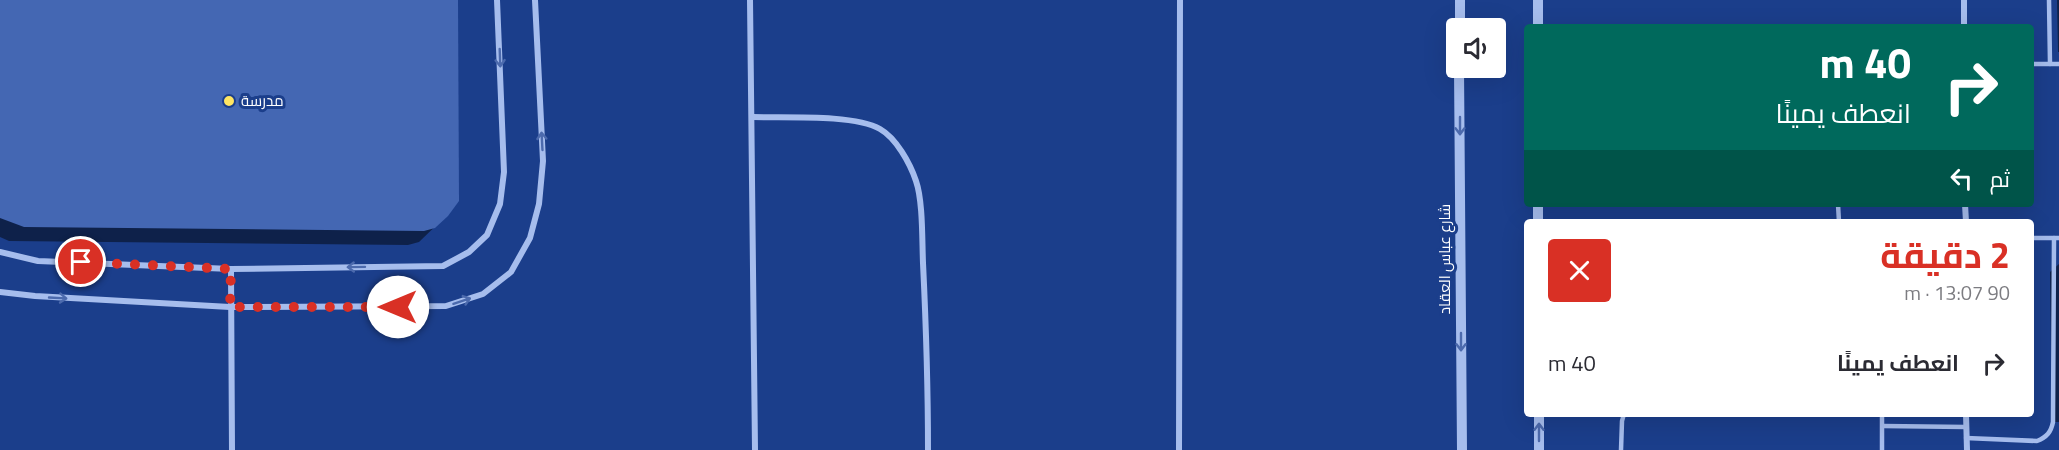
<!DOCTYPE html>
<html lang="ar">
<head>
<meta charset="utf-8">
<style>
  body { margin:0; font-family:"Titillium Web",Cairo,sans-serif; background:#f7f7f7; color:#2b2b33; direction:rtl; height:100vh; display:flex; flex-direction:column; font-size:22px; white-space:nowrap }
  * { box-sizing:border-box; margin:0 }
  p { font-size:20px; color:#7c7c81 }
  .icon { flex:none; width:33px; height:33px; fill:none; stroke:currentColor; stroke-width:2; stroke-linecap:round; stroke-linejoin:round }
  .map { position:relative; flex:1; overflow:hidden; direction:ltr }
  .details { position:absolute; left:1524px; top:219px; width:510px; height:198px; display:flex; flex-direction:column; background:#fff; border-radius:6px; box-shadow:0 6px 24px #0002; direction:rtl }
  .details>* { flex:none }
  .banner { position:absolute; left:1524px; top:24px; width:510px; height:183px; border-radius:6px; box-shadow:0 6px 24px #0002; direction:rtl; background:#00695c; color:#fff; overflow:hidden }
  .controls { position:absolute; left:1446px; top:18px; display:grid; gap:12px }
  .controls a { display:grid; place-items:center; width:60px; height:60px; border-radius:6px; background:#fff; box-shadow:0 6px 24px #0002; font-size:30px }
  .pin { position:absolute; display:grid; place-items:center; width:51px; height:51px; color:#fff; margin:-26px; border:3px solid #fff; border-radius:50%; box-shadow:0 2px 6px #0007 }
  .me { position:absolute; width:66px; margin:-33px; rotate:270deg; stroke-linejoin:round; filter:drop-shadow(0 0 4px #0008) }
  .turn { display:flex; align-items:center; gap:21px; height:126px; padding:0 24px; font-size:27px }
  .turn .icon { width:78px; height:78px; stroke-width:2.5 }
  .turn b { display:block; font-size:42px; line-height:51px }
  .then { display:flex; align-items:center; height:57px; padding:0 24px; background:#0003; gap:12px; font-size:22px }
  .round { display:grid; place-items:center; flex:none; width:63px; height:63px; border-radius:6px; background:#f7f7f7 }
  .headline { display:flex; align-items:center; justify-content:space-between; height:102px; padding:0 24px }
  h1 { font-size:36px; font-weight:700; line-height:45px; color:#d93025 }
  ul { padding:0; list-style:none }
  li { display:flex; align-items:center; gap:18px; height:84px; padding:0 24px }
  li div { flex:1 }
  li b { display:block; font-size:22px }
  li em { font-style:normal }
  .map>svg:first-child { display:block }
  .shadow { fill:#0007 }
  .building { fill:#4467b3 }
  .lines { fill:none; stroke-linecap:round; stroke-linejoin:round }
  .service { stroke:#a6bded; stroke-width:4.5 }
  .minor { stroke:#a6bded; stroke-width:6 }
  .tertiary { stroke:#a6bded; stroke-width:10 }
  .oneway { stroke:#4c6aad }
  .route { stroke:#d93025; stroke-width:10; stroke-dasharray:0 18 }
  .poi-dot { fill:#fee563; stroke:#1b3e8b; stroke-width:2 }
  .labels { text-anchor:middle; stroke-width:6; stroke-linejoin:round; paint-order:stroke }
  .poi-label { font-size:15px; fill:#fff; stroke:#1b3e8b; text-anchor:start }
  .street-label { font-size:15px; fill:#fff; stroke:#1b3e8b }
</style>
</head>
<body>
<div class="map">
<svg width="2059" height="450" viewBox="0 0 2059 450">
  <rect width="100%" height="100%" fill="#1b3e8b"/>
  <g class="shadow">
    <path d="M0 0H457L447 215 419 242 408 245 9 241 0 237Z"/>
    <path d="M2057 0H2059V52H2058Z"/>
    <path d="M2059 264V422H2052L2050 272Z"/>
  </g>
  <path class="building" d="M0 0H458L459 201 448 216 435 228 424 231 24 227 0 218Z"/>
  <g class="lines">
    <g class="service">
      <path d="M2049 0 2050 64"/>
      <path d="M2031 64H2059"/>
      <path d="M1838 204 1839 222"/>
      <path d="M2031 238H2059"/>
      <path d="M1882 414V450"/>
      <path d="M1883 426 1966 427"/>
      <path d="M1966 438 2037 441C2047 437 2051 432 2053 422L2054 238"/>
      <path d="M1621 450 1622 421 1624 414"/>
    </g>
    <g class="minor">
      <path d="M750 0 755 450"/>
      <path d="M1964 0V27"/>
      <path d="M753 117C784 118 854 114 880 129 896 138 910 163 916 181 923 201 922 240 923 263 926 325 928 387 928 450"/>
      <path d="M1965 204 1966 222"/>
      <path d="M0 252 38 261 231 269 443 266 469 252 487 235 500 204 504 172 497 0"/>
      <path d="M231 269 232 450"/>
      <path d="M0 292 35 296 230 307 446 306 483 294 511 272 530 238 539 204 543 161 535 0"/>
      <path d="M1966 414 1967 450"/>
      <path d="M1179 450 1180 0"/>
    </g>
    <g class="tertiary">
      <path d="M1538 27V0"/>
      <path d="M1460 28V0"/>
      <path d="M1459 68 1462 450"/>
      <path d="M1538 204V222"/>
      <path d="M1539 414V450"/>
    </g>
  </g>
  <defs><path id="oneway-shaft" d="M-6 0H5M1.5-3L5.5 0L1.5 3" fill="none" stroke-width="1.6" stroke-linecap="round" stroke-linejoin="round" transform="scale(1.5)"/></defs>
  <g class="oneway">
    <use href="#oneway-shaft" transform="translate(500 58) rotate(88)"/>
    <use href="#oneway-shaft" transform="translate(1460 126) rotate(90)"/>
    <use href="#oneway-shaft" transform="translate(542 141) rotate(-93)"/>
    <use href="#oneway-shaft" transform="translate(356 267) rotate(179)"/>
    <use href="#oneway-shaft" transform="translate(58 298) rotate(3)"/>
    <use href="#oneway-shaft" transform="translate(462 301) rotate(-18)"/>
    <use href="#oneway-shaft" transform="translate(1461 342) rotate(90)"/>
    <use href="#oneway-shaft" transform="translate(1539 432) rotate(-90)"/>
  </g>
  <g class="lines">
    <path class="route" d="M81 262 231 269 230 307H398"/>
  </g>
  <circle class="poi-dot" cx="229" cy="101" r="6"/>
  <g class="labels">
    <g class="poi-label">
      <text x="241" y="106">مدرسة</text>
    </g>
    <g class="street-label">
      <text transform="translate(1445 259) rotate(-90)" y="5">شارع عباس العقاد</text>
    </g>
  </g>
</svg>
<div class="controls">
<a><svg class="icon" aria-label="sound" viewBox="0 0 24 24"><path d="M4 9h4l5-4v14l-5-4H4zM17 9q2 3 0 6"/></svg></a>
</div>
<div class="pin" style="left:81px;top:262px;background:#d93025"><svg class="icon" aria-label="arrive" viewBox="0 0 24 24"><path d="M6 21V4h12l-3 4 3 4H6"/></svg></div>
<svg class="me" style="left:398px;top:307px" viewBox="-20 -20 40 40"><circle r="19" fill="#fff"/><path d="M0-13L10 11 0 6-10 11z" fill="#d93025"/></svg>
<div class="banner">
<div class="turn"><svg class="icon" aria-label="right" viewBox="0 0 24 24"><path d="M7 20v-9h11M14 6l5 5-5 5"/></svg><div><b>40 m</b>انعطف يمينًا</div></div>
<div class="then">ثم<svg class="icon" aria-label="left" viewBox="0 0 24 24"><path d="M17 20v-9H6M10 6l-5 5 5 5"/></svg></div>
</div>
<section class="details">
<div class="headline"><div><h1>2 دقيقة</h1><p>90 m · 13:07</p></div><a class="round" style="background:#d93025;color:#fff"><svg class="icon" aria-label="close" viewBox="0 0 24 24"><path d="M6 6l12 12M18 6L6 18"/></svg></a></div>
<ul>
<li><svg class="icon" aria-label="right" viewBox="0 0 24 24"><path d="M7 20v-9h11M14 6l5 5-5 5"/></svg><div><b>انعطف يمينًا</b></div><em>40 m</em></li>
</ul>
</section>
</div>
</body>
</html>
